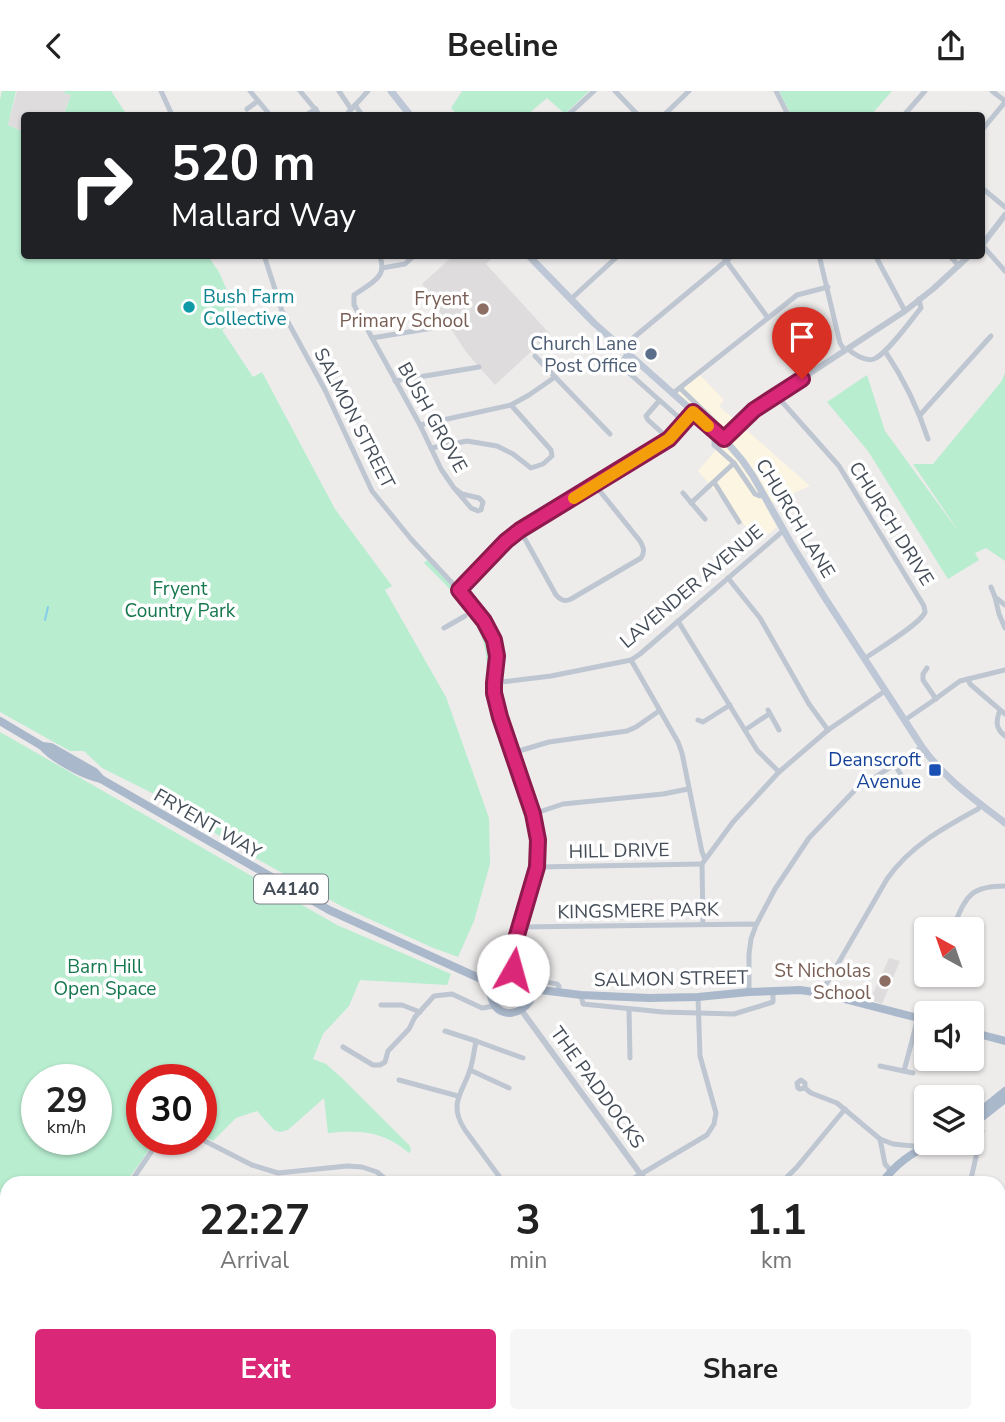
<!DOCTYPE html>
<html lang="en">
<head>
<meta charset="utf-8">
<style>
  body { margin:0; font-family:"Nunito Sans",sans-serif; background:#f6f6f6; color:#222; height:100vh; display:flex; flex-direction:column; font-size:26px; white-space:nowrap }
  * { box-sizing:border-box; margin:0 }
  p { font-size:23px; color:#767676 }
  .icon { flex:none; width:38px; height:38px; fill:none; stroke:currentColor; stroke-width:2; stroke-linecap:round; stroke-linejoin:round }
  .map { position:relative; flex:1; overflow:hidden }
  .sheet { position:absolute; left:0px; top:1085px; width:1006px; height:247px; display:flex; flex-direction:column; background:#fff; border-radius:21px 21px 0 0; box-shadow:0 2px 5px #0004 }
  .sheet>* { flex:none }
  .banner { position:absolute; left:21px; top:21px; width:964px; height:147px; border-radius:7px; box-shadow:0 2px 5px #0004; background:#202124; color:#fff; overflow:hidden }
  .needle { width:46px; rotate:320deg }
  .tools { position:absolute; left:914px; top:826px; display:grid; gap:14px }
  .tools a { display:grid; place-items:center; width:70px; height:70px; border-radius:7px; background:#fff; box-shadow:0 2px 5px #0004; font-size:35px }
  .speed { position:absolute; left:21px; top:973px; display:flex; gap:14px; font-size:35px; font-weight:700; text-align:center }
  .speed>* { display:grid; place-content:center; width:91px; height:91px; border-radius:50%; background:#fff; box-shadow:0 2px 5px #0004; line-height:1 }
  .speed small { font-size:18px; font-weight:400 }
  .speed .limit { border:10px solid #d22; background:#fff; color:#111 }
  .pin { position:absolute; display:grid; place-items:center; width:60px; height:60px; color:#fff; margin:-72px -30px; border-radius:50% 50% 50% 0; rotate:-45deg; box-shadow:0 0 7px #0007 }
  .pin .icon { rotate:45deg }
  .me { position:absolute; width:77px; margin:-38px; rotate:7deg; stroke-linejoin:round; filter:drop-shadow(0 0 5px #0008) }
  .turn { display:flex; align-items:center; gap:24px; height:147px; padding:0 35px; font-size:32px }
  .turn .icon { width:91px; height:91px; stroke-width:2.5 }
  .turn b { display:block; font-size:49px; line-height:60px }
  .eta { display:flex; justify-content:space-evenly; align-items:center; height:119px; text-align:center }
  .eta b { font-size:42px; font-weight:700; line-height:49px }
  .action { display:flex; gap:14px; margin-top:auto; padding:14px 35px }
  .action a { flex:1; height:80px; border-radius:7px; background:#db2777; color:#fff; font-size:28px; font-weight:700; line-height:80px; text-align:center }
  .action a+a { background:#f6f6f6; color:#222 }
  header { display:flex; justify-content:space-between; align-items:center; height:91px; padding:0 35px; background:#fff; font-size:32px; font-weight:700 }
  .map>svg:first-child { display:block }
  .commercial { fill:#fbf5e2 }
  .education { fill:#dfdcdd }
  .green { fill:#b8edd0; fill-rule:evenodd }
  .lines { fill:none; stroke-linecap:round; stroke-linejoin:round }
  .stream { stroke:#85ceea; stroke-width:2 }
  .minor { stroke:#bec6d1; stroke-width:5 }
  .tertiary { stroke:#bec6d1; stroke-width:6 }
  .secondary { stroke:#bdc7d5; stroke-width:7 }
  .primary { stroke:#aab8cb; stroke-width:8 }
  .route-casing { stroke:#8e194d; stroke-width:18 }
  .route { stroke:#db2777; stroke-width:12 }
  .slow { stroke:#f59e0b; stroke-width:12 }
  .culture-dot { fill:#0f9aa8; stroke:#fff; stroke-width:2.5 }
  .education-dot { fill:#8d6e63; stroke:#fff; stroke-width:2.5 }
  .service-dot { fill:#5c6f8a; stroke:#fff; stroke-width:2.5 }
  .transit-dot { fill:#1a4fb4; stroke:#fff; stroke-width:2.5 }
  .labels { text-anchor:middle; stroke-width:7; stroke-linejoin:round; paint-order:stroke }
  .shield { fill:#fff; stroke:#7c828a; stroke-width:2 }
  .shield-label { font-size:18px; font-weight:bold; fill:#444d58 }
  .culture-label { font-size:19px; fill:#0d838f; stroke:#fff; text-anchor:start }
  .education-label { font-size:19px; fill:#785e54; stroke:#fff; text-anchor:end }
  .service-label { font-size:19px; fill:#4e5e75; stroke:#fff; text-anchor:end }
  .street-label { font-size:19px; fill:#444d58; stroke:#fff }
  .park-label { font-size:19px; fill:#16784e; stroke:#fff }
  .transit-label { font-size:19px; fill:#164399; stroke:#fff; text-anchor:end }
</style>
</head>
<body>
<header><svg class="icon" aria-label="back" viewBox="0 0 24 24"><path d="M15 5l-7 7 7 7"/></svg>Beeline<svg class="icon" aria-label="share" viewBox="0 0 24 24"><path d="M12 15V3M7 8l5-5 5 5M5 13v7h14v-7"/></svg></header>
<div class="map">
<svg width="1005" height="1331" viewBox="0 0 1005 1331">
  <rect width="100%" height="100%" fill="#eeebeb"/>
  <path class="commercial" d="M699 283 724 309 719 315 810 395 765 415 777 436 759 451 698 380 720 354 676 303Z"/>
  <g class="education">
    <path d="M17 0H65V2L71 4 64 22 68 24H24V41L8 34Z"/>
    <path d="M453 165H495L486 173 550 243 495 294 466 261 422 193Z"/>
    <path d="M889 867 900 870 882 913 870 909Z"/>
  </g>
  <g class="green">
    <path d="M2 0H16L8 34 24 41V164L208 165 219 181 239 227 222 239 253 286 262 281 335 418 392 495 385 499 446 606 489 727 490 773 474 830 458 866 431 856 343 816 241 759 192 727 166 709 102 677 84 660H70L0 621V9Z"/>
    <path d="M65 0H111L127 24H68L64 23 71 4 64 2Z"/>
    <path d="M462 0H589L565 23 547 7 527 24H458L451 17Z"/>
    <path d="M779 0H892L871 24H791Z"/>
    <path d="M1005 282V470L986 457 975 462 979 469 948 488 868 360 827 311 867 284 885 340 961 444 913 373H933L1001 291Z"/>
    <path d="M427 469C449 485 490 533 493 560 495 573 491 585 491 598L489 599 487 598C487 582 488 566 483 550 473 519 446 494 424 472Z"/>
    <path d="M0 641 337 834 451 883 447 894 360 889 349 915 323 943 313 968 326 973 342 987 410 1055 411 1059 409 1062C383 1040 361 1039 328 1042L324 1007 288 1039 280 1041 274 1039 257 1020 236 1027 213 1050 201 1044V989H142V1048H155C146 1064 136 1079 124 1092H7V1142L0 1140ZM37 989H96V1048H37Z"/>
  </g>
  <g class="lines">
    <path class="stream" d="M45 529 48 516"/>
    <g class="minor">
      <path d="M161 0 172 24"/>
      <path d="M250 0 270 24"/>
      <path d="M300 0 320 24"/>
      <path d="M339 0 351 18"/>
      <path d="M615 0 638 24"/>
      <path d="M776 0 788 24"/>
      <path d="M992 0 1005 10"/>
      <path d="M355 14 362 24"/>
      <path d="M247 18 258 10"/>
      <path d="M306 24 316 18"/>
      <path d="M346 24 368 0"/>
      <path d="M568 24 594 0"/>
      <path d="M664 24 689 0"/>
      <path d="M904 24 925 0"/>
      <path d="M982 39 1005 11"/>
      <path d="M982 97 1005 116"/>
      <path d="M982 154 1005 180"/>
      <path d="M264 164 282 220 325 299 372 400 411 448 470 511 484 530 494 549 497 565 494 592V602L500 626 534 725 538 749 537 776 513 858V879"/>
      <path d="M379 164C390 186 369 193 354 204V214L420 334 441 378 454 397 471 417 478 420 481 419 483 411 479 407 462 403 454 397"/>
      <path d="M722 164 768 227"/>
      <path d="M819 164 840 252 845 260"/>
      <path d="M875 164 905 220"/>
      <path d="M949 164 959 175"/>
      <path d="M382 177 405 173 415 164"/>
      <path d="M571 208 619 164"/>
      <path d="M372 247 451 234"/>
      <path d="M621 257 733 164"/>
      <path d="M848 258C853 263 866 271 874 268 887 263 911 229 921 217L919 208"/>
      <path d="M885 260C903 287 918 317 928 348"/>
      <path d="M627 263 620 274 684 331"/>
      <path d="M535 265 610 343"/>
      <path d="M395 290 479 276"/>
      <path d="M680 297 715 331"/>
      <path d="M672 303 797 204 828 196"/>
      <path d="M776 304 839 375 924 515C924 517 925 519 925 521 922 532 875 560 864 568"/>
      <path d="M659 310 646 325 648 329 669 348"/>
      <path d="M920 324 991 245"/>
      <path d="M420 334 511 314 529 304 555 286"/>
      <path d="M717 344 714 349V354L734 372 755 403 760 405 763 404"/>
      <path d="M431 357 467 350 497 355 513 363 531 377 543 373 552 365 551 359 511 314"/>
      <path d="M714 391 739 431"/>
      <path d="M683 402 705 428"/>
      <path d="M691 412 734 372"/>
      <path d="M520 439 556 504C561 509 564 511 571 508L641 467C645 461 644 457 640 450L595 394"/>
      <path d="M728 487 760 527 809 613 828 639"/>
      <path d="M991 496 995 506 1005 514"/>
      <path d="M459 499 506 450 520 439 669 348 693 321"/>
      <path d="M995 506 999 523 1005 537"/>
      <path d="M678 530 757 659 779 681"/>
      <path d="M444 537 465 525"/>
      <path d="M631 569 678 651 682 662 702 761 705 768"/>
      <path d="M927 577 923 583V589L936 608"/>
      <path d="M968 588 970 593 1005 623"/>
      <path d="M494 592 551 585 631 569 640 563 784 439"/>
      <path d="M768 619 779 639"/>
      <path d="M1000 619C996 630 995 637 1005 645"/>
      <path d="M698 629 703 631 730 614"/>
      <path d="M905 629 934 609 960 590 1005 579"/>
      <path d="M745 639 769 623"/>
      <path d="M512 662 549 651 627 640 636 636 659 620"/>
      <path d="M894 673 909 696"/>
      <path d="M533 723 563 713 663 703 688 698"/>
      <path d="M537 776 702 773"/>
      <path d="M703 833 702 773 733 731 779 681 828 639 885 600"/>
      <path d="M520 836 752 833 756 834"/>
      <path d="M952 838C966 808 967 795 1005 795"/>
      <path d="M513 866 525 870C532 889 538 890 557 893L559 895 558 901"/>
      <path d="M749 901V863L751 848 756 834 775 798 809 747 855 699 922 656"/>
      <path d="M821 902 887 788C910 755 943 737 978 718L981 714"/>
      <path d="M581 904 583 913 663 921 734 923 773 911V900"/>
      <path d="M381 914H402L420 921"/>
      <path d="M629 918 630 967"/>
      <path d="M445 940 476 950C474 960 473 970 470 979 462 1003 448 1013 465 1039L504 1092"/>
      <path d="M476 950 523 967"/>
      <path d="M343 956 373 974H380L385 971 388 960 409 938 415 926 434 905 452 903 482 917 494 915"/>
      <path d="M880 975 913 982"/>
      <path d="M470 979 509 997"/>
      <path d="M904 980 918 927"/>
      <path d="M399 989 458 1005"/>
      <path d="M805 997V992L801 989 797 992 798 997 800 998 805 997 811 1002 837 1012 880 1048 893 1053 923 1056"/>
      <path d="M201 1048 252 1074 278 1082 347 1075 362 1076 377 1081 390 1092"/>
      <path d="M880 1048 885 1073 891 1080"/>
      <path d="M130 1092 160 1048"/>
      <path d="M626 1092 707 1044 714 1033 716 1022 700 965 698 906"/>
      <path d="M781 1092 797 1076 845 1018"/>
      <path d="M970 1092 982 1040 974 1029"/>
      <path d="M0 1164 7 1160"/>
      <path d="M999 1240 1005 1236"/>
      <path d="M999 1308 1005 1304"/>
      <path d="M257 1325 259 1331"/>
      <path d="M435 1325 438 1331"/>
      <path d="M546 1325 549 1331"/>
      <path d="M796 1325 802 1331"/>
      <path d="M32 1331 35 1325"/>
      <path d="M102 1331 104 1325"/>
      <path d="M176 1331V1325"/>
      <path d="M475 1331 485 1325"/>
      <path d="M737 1331 738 1325"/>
      <path d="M871 1331 879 1325"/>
      <path d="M968 1331 977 1325"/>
    </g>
    <g class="tertiary">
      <path d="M982 154 1005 124"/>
      <path d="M724 348 754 319 905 220 933 198 970 164"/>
      <path d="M522 920 647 1092"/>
    </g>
    <g class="secondary">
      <path d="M391 0 410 24"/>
      <path d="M528 164 594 232 724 348 742 369 753 385 792 454 825 507 922 656C945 688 974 708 1005 732"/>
    </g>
    <g class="primary">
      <path d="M0 630 42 655 51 656 95 681 101 688 329 819 490 892"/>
      <path d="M43 656C54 668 84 685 101 688"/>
      <path d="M513 879C569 901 489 956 490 892L508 880Z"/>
      <path d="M533 898 581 904 649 907 698 906 749 901 800 899 821 902 926 929"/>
      <path d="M971 941 1005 950"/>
      <path d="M974 1029 979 1021 1005 1000"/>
      <path d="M974 1029 982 1026 1005 1008"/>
      <path d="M882 1092C895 1073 912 1062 932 1052"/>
      <path d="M649 1331 656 1325"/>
      <path d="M662 1331 669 1325"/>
      <path d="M675 1331 677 1325"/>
    </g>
  </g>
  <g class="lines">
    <g class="route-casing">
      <path id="route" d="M513 879V858L537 776 538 749 533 723 500 626 494 602V592L497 565 494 549 484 530 459 499 506 450 520 439 669 348 693 321 724 348 754 319 802 288"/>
    </g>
    <use href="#route" class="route"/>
    <path class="slow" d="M574 407 669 348 693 321 708 335"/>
  </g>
  <circle class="culture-dot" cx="189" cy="216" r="7"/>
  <g class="education-dot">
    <circle cx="483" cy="218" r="7"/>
    <circle cx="885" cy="890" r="7"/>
  </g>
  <circle class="service-dot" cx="651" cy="263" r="7"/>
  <rect class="transit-dot" x="928" y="672" width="14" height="14" rx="3.5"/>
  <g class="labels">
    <rect class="shield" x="254" y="783.5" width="74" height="29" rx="5"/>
    <g class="shield-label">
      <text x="291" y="804">A4140</text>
    </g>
    <g class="culture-label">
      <text x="203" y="212">Bush Farm<tspan x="203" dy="22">Collective</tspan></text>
    </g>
    <g class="education-label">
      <text x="469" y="214">Fryent<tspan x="469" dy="22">Primary School</tspan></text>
      <text x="871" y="886">St Nicholas<tspan x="871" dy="22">School</tspan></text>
    </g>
    <g class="service-label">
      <text x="637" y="259">Church Lane<tspan x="637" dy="22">Post Office</tspan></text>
    </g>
    <g class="street-label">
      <text transform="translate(433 326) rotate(61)" y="7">BUSH GROVE</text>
      <text transform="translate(355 327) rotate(63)" y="7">SALMON STREET</text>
      <text transform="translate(796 427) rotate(59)" y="7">CHURCH LANE</text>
      <text transform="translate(892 432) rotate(58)" y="7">CHURCH DRIVE</text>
      <text transform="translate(691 495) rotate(-40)" y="7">LAVENDER AVENUE</text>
      <text transform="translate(208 732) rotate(30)" y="7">FRYENT WAY</text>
      <text transform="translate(619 759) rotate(-1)" y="7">HILL DRIVE</text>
      <text transform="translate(638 819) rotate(-1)" y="7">KINGSMERE PARK</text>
      <text transform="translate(671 887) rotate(-1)" y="7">SALMON STREET</text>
      <text transform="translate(598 996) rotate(54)" y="7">THE PADDOCKS</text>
    </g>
    <g class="park-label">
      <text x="180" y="504">Fryent<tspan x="180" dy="22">Country Park</tspan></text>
      <text x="105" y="882">Barn Hill<tspan x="105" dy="22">Open Space</tspan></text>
    </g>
    <g class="transit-label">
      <text x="921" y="675">Deanscroft<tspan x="921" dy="22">Avenue</tspan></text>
    </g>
  </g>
</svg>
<div class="tools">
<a><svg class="needle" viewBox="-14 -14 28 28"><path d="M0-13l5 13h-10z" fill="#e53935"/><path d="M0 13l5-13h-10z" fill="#767676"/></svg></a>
<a><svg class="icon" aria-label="sound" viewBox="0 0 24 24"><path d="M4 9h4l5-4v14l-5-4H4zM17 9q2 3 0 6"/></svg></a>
<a><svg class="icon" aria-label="layers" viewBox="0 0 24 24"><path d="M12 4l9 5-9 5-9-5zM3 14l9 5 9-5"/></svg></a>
</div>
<div class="speed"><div>29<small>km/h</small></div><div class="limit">30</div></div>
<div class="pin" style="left:802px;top:288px;background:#d93025"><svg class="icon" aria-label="arrive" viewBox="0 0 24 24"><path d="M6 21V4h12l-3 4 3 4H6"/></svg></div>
<svg class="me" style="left:513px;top:879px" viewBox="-20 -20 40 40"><circle r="19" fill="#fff"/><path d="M0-13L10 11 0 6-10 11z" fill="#db2777"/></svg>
<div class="banner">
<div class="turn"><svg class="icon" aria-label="right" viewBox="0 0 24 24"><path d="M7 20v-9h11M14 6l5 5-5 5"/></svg><div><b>520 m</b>Mallard Way</div></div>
</div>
<section class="sheet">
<div class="eta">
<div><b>22:27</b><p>Arrival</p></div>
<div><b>3</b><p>min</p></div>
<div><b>1.1</b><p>km</p></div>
</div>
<div class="action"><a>Exit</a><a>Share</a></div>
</section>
</div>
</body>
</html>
